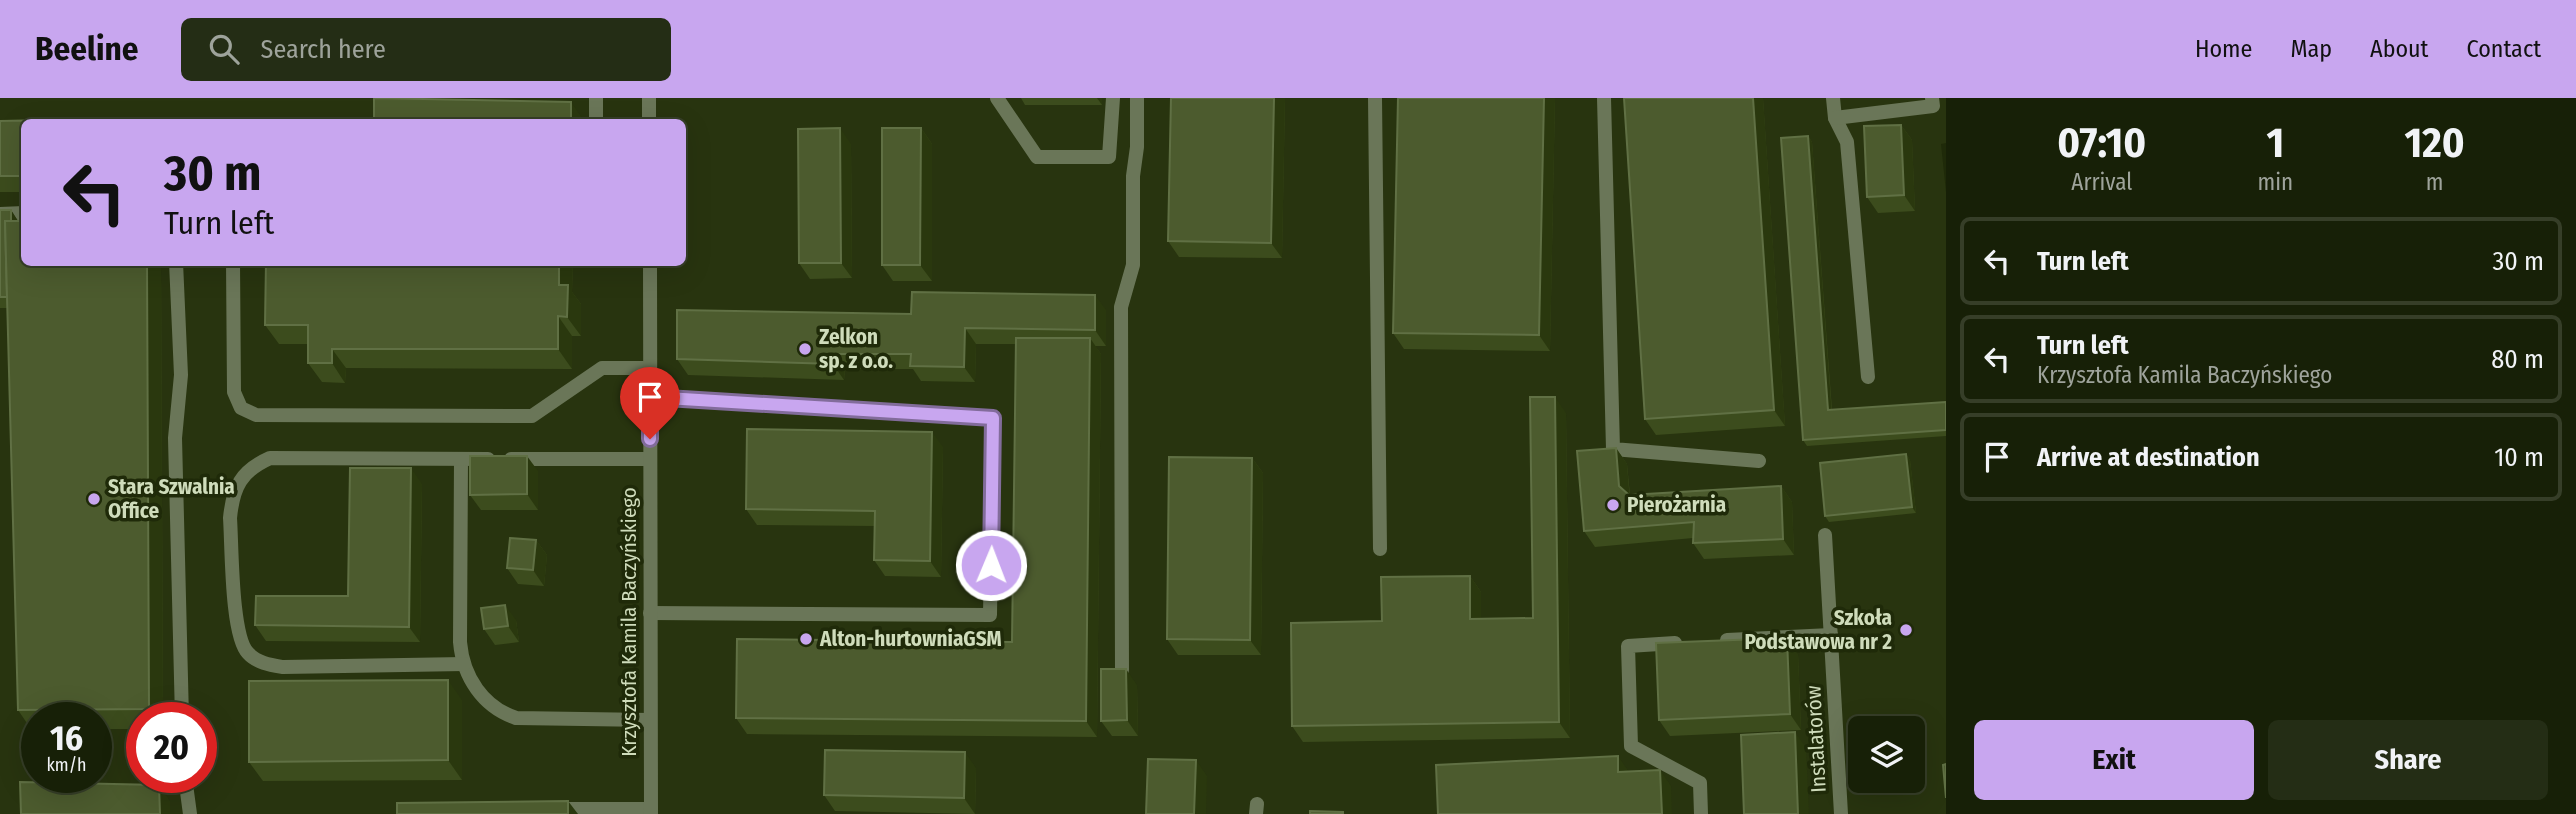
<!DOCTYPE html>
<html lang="en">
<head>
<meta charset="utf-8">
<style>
  body { margin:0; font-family:"Fira Sans Condensed",sans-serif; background:#242d15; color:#f1f3f6; height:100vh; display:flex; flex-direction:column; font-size:26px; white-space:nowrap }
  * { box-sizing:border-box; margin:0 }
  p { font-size:23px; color:#9ea39b }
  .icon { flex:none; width:38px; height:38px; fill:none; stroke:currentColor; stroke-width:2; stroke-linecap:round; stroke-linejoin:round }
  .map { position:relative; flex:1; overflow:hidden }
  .drawer { display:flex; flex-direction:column; background:#172007; width:630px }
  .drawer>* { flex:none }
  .banner { position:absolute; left:21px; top:21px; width:665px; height:147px; border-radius:10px; box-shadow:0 7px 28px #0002,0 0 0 2px #363e28; background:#c8a6ef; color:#111; overflow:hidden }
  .controls { position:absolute; left:1848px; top:618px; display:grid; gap:14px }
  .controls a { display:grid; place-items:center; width:77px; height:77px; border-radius:10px; background:#172007; box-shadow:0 7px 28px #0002,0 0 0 2px #363e28; font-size:35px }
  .speed { position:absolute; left:21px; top:604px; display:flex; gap:14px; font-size:35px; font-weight:700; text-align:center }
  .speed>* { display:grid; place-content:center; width:91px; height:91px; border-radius:50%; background:#172007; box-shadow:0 7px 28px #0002,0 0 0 2px #363e28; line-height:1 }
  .speed small { font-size:18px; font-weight:400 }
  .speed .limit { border:10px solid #d22; background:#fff; color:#111 }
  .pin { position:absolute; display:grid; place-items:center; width:60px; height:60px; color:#fff; margin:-72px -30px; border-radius:50% 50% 50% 0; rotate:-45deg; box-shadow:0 0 7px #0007 }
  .pin .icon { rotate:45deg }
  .me { position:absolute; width:77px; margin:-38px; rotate:1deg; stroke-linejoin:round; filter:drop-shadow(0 0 5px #0008) }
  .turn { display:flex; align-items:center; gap:24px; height:147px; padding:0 28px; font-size:32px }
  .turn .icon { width:91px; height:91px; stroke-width:2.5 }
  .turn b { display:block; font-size:49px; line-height:60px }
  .eta { display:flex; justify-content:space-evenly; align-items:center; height:119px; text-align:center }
  .eta b { font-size:42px; font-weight:700; line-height:49px }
  .action { display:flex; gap:14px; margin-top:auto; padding:14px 28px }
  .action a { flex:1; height:80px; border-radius:10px; background:#c8a6ef; color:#111; font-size:28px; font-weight:700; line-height:80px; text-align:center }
  .action a+a { background:#242d15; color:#f1f3f6 }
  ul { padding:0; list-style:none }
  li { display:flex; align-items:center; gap:21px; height:88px; margin:0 14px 10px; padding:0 14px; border:4px solid #363e28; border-radius:10px }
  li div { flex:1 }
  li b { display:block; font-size:26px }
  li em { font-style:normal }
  header { display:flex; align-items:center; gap:42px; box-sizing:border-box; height:98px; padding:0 35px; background:#c8a6ef; color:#111 }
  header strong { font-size:33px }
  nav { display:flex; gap:38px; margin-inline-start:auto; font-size:24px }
  .search { width:490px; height:63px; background:#242d15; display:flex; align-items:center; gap:18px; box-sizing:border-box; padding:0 24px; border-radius:10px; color:#9ea39b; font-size:26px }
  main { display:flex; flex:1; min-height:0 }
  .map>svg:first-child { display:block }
  .built { fill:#28340f; fill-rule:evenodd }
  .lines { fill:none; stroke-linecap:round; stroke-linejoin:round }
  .lane { stroke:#6a7658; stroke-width:14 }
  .street { stroke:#6a7658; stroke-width:14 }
  .wall { fill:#3c4c1d }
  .shaded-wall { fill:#2a380e }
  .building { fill:#4c5b2e; stroke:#607044; stroke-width:2 }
  .route-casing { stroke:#826c9b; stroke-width:18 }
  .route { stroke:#c8a6ef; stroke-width:12 }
  .poi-dot { fill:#c8a6ef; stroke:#1f2a09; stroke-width:2.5 }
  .labels { text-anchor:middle; stroke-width:7; stroke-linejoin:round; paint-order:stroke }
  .poi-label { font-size:21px; font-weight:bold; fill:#cfdcbb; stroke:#1f2a09; text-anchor:start }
  .street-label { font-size:21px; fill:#cfdcbb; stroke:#1f2a09 }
</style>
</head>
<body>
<header>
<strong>Beeline</strong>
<div class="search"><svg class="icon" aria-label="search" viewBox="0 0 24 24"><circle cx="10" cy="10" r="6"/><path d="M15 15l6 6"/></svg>Search here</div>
<nav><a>Home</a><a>Map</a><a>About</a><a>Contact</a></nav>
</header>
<main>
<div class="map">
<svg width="1946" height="716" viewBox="0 0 1946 716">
  <rect width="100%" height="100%" fill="#1f2a09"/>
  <path class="built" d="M0 0H1946V45L1941 46 1946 94V716H0ZM24 24H682V164H24ZM37 620H96V679H37ZM142 620H201V679H142ZM1860 630H1913V682H1860Z"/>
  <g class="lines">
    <g class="lane">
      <path d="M997 0 1037 59H1109L1113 0"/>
      <path d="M1375 0 1380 451"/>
      <path d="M1604 0 1613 351 1759 363"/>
      <path d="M1833 0 1835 20 1847 44 1868 279"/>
      <path d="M1835 20 1933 8 1932 0"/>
      <path d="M596 24V0"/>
      <path d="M0 116 24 115"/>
      <path d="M176 164 181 277 175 340 182 620"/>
      <path d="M233 164 234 294 241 310 256 317 532 318 602 270H650"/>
      <path d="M650 299 993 320 990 517 650 515"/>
      <path d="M461 361 460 544C463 579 483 609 516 620L650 622"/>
      <path d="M511 361H650"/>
      <path d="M1727 542 1831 537"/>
      <path d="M1675 545 1628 548 1631 648 1700 685 1701 716"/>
      <path d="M464 566 283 569C271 567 257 565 248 555 231 538 232 448 230 420 233 389 241 373 270 360L488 361"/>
      <path d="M1122 572 1121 209 1133 167V78L1137 49V0"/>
      <path d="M185 679 190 716"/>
      <path d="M557 711H651"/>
      <path d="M1256 716 1257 706"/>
    </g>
    <g class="street">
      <path d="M649 0V24"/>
      <path d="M650 164 651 716"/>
      <path d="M1825 437 1841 716"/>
    </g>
  </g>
  <g class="wall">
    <path d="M1021 0H1102V7H1025Z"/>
    <path d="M1171 0H1285L1282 160 1179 159 1168 143Z"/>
    <path d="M1398 0H1555L1550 253 1404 251 1393 235Z"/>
    <path d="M1624 0H1763L1785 328 1656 337 1645 321Z"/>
    <path d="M0 23 24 24V94H0Z"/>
    <path d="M1901 27 1912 42 1915 113 1878 115 1867 99Z"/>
    <path d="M921 30 932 46V183H893L882 167Z"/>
    <path d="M1808 38 1812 44 1832 312 1946 304V338L1807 348 1803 342Z"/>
    <path d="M851 46 852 180 810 181 799 165Z"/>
    <path d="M0 112H11L18 123 24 164H161L163 620H142V631H96V620H37V631H31L18 612 7 210H0Z"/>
    <path d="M266 164H573L572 194 581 206V238H572V271L346 270 345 285 322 284 308 265V246H279L265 227Z"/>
    <path d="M1106 212V248H1095L1101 256 1097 639 747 636 736 620 1012 544 1016 246H976L975 284 921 283 913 271H845L844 282 688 277 677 261 911 216Z"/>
    <path d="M1566 315 1570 640 1303 644 1292 628 1382 523 1470 478 1481 494V520H1533Z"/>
    <path d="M943 349 941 479 885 478 874 462 875 428 757 427 746 411Z"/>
    <path d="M1616 350 1627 366 1630 397 1781 388 1792 404 1794 457 1704 461 1693 445V440L1595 449 1584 433Z"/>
    <path d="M1906 356 1910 362 1916 415 1829 424 1825 418Z"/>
    <path d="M1252 360 1263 375 1261 557H1178L1167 541Z"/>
    <path d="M538 373V412H481L470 397Z"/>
    <path d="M422 386 420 544 266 543 255 527 348 498Z"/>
    <path d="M536 442 547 457 544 488 518 486 507 470Z"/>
    <path d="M516 522 519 544 495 547 484 531Z"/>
    <path d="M1798 556 1801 632 1670 638 1659 622Z"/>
    <path d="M1137 587 1138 638H1112L1101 623Z"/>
    <path d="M462 602V682L263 683 249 664Z"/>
    <path d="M976 670 975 716 835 713 824 697Z"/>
  </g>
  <g class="shaded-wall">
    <path d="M1097 0H1102V7Z"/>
    <path d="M1274 0H1285L1282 160 1271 145Z"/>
    <path d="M1544 0H1555L1550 253 1539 237Z"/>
    <path d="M1753 0H1763L1785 328 1774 312Z"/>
    <path d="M571 4 582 20V24H571Z"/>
    <path d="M1901 27 1912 42 1915 113 1904 97Z"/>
    <path d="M840 30 851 46 852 180 841 165Z"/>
    <path d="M921 30 932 46V183L920 167Z"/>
    <path d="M1808 38 1812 44 1832 318 1828 312Z"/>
    <path d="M11 112 18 123 11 199Z"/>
    <path d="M147 164H161L163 620H155L149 611Z"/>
    <path d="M559 164H573L572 194 581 206V238L567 219 559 187Z"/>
    <path d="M1095 197 1106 212V248L1095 232Z"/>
    <path d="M558 218 572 238V271L558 251Z"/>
    <path d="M965 230 976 246 975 284 964 269Z"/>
    <path d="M1090 240 1101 256 1097 639 1086 623Z"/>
    <path d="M332 251 346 270 345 285 332 265Z"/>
    <path d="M834 256 845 271 844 282 833 266Z"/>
    <path d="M1555 299 1566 315 1570 640 1559 624Z"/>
    <path d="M932 334 943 349 941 479 930 463Z"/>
    <path d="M1616 350 1627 366 1630 404 1619 388Z"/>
    <path d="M1906 356 1910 362 1916 415 1912 409Z"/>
    <path d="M527 358 538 373V412L527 396Z"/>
    <path d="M1252 360 1263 375 1261 557 1250 542Z"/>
    <path d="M411 370 422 386 420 544 409 529Z"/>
    <path d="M1781 388 1792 404 1794 457 1783 441Z"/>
    <path d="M536 442 547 457 544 488 533 472Z"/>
    <path d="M1470 478 1481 494V536L1470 521Z"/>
    <path d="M505 507 516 522 519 544 508 528Z"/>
    <path d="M1787 540 1798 556 1801 632 1790 616Z"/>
    <path d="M1126 571 1137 587 1138 638 1127 622Z"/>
    <path d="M448 582 462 602V682L448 662Z"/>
    <path d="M1795 634 1806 650 1809 716H1798Z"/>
    <path d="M965 654 976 670 975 716 964 700Z"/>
    <path d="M1618 658 1629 674H1618Z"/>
    <path d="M1196 662 1207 678 1206 716H1194Z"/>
    <path d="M1660 672 1671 688 1672 716H1662Z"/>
    <path d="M159 687 170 703V716H160Z"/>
    <path d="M568 703 578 716H568Z"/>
  </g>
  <g class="building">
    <path d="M374 0 571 4V24H374Z"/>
    <path d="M1171 0H1274L1271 145 1168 143Z"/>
    <path d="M1398 0H1544L1539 237 1393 235Z"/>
    <path d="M1624 0H1753L1774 312 1645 321Z"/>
    <path d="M46 22V24H24V78H0V23Z"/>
    <path d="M1901 27 1904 97 1867 99 1864 28Z"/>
    <path d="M840 30 841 165H799L798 31Z"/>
    <path d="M882 30H921L920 167H882Z"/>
    <path d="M1808 38 1828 312 1946 304V332L1803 342 1781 40Z"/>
    <path d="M0 112H11V123H5L7 199H0Z"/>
    <path d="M5 123H24V164H147L149 611 18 612Z"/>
    <path d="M266 164H559V187H568L567 219 558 218V251H332V265H308V227H265Z"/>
    <path d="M912 194 1095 197V232L965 230 964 269 910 268 911 256H834L833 266 677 261V212L911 216Z"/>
    <path d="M1016 240H1090L1086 623 736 620 737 541 1012 544Z"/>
    <path d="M1530 299H1555L1559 624 1292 628 1291 525 1382 523 1381 479 1470 478V521L1533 520Z"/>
    <path d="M747 331 932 334 930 463 874 462 875 413 746 411Z"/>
    <path d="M1616 350 1619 388 1629 397 1781 388 1783 441 1693 445 1694 424 1584 433 1577 353Z"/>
    <path d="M1906 356 1912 409 1825 418 1820 365Z"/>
    <path d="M470 358H527V396L470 397Z"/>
    <path d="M1169 359 1252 360 1250 542 1167 541Z"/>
    <path d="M350 370H411L409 529 255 527 256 498H348Z"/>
    <path d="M510 440 536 442 533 472 507 470Z"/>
    <path d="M505 507 508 528 484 531 481 510Z"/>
    <path d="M1787 540 1790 616 1659 622 1656 545Z"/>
    <path d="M1101 571H1126L1127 622 1101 623Z"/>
    <path d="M448 582V662L249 664V583Z"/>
    <path d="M1795 634 1798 716H1744L1741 637Z"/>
    <path d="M825 652 965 654 964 700 824 697Z"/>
    <path d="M1618 658V674L1660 672 1662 716H1438L1436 667Z"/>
    <path d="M1148 661 1196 662 1194 716H1146Z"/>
    <path d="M1946 666V700L1943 667Z"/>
    <path d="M20 684 159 687 160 716H21Z"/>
    <path d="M568 703V716H397V705Z"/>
    <path d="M1310 713 1343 714V716H1310Z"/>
  </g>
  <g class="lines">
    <g class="route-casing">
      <path id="route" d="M650 341V299L993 320 991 467"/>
    </g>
    <use href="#route" class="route"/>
  </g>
  <g class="poi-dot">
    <circle cx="805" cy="251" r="7"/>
    <circle cx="94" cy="401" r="7"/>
    <circle cx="1613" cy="407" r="7"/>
    <circle cx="1906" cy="532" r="7"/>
    <circle cx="806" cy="541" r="7"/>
  </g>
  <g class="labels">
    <g class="poi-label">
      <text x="819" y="246">Zelkon<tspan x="819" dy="24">sp. z o.o.</tspan></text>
      <text x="108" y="396">Stara Szwalnia<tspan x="108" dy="24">Office</tspan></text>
      <text x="1627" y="414">Pierożarnia</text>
      <text x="1892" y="527" text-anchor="end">Szkoła<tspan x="1892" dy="24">Podstawowa nr 2</tspan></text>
      <text x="820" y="548">Alton-hurtowniaGSM</text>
    </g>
    <g class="street-label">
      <text transform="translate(629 524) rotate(-90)" y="7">Krzysztofa Kamila Baczyńskiego</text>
      <text transform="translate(1816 641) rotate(-93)" y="7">Instalatorów</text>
    </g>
  </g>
</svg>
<div class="controls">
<a><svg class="icon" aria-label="layers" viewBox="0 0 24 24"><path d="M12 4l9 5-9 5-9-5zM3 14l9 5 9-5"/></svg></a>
</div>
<div class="speed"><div>16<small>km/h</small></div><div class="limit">20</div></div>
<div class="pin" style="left:650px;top:341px;background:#d93025"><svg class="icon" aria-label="arrive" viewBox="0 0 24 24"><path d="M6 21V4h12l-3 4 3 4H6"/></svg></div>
<svg class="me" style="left:991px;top:467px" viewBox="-20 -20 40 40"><circle r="17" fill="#c8a6ef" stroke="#fff" stroke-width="3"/><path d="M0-11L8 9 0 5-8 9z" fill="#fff"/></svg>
<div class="banner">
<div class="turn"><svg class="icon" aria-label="left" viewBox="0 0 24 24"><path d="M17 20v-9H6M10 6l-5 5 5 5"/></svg><div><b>30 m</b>Turn left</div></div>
</div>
</div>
<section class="drawer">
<div class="eta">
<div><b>07:10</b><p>Arrival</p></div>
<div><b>1</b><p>min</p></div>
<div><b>120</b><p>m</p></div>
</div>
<ul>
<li><svg class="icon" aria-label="left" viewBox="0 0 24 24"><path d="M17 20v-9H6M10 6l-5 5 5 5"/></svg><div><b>Turn left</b></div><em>30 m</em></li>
<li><svg class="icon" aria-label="left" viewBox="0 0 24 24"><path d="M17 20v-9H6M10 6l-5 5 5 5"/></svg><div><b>Turn left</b><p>Krzysztofa Kamila Baczyńskiego</p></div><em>80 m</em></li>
<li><svg class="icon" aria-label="arrive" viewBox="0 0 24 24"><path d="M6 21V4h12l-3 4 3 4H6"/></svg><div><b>Arrive at destination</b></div><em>10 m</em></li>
</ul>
<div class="action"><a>Exit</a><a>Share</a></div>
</section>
</main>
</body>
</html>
